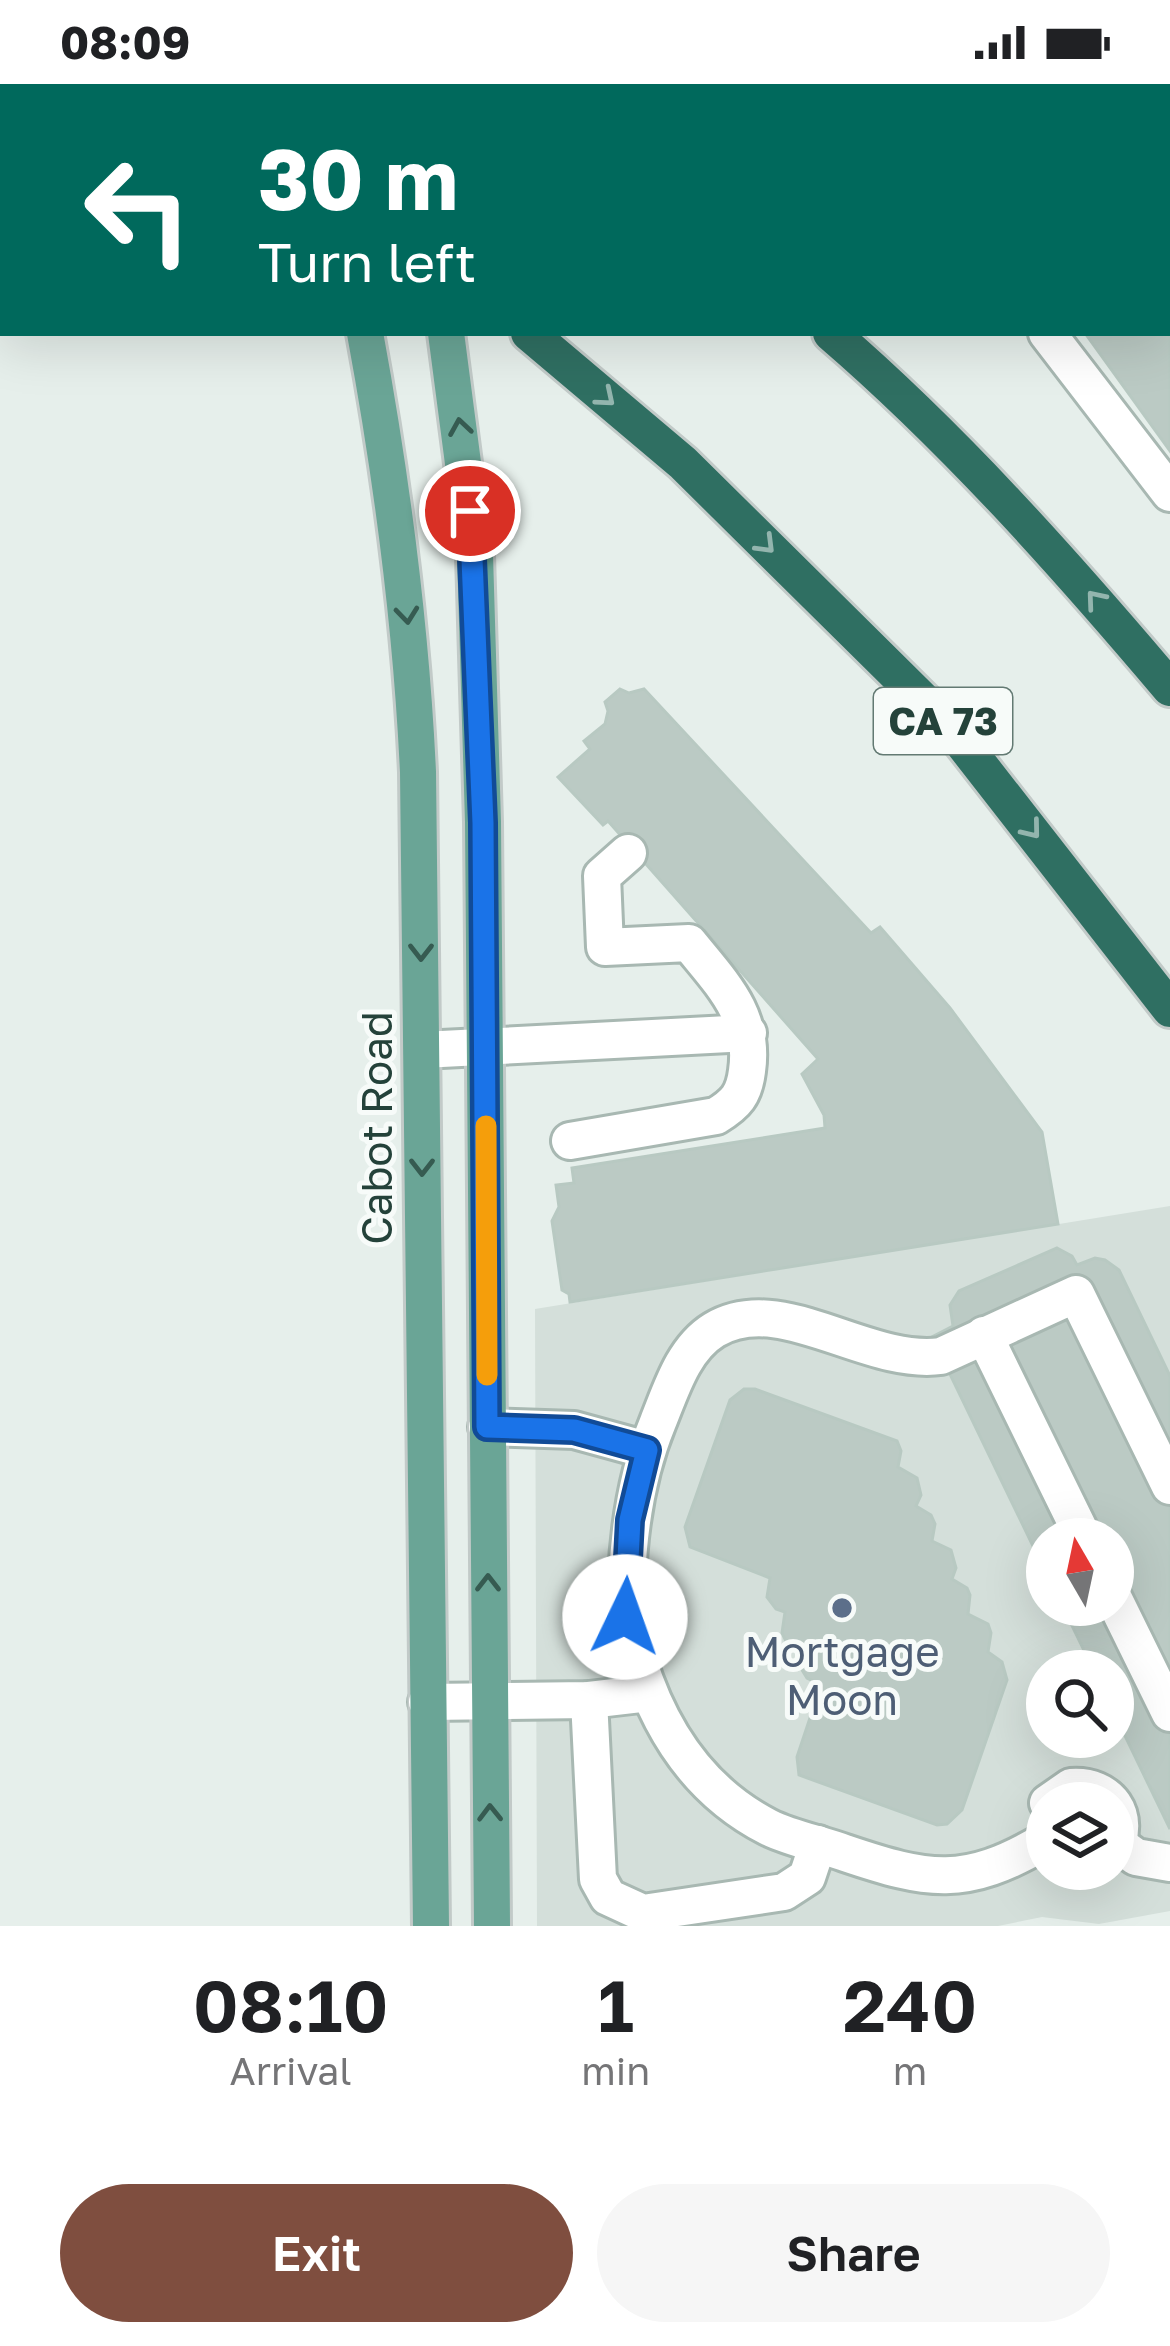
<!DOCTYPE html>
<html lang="en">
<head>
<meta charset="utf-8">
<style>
  body { margin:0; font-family:"Golos Text",sans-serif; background:#f6f6f6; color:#202124; height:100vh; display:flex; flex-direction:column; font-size:45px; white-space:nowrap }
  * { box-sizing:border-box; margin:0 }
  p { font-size:39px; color:#757577 }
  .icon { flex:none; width:66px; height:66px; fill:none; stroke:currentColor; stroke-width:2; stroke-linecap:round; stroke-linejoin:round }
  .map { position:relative; height:1842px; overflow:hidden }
  .drawer { display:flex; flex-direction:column; background:#fff; flex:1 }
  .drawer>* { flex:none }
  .hud { position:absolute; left:0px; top:0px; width:1170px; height:252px; box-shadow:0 12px 48px #0002; background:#00695c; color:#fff; overflow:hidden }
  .needle { width:78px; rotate:351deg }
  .tools { position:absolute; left:1026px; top:1434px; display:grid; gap:24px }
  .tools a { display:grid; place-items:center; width:108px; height:108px; border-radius:50%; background:#fff; box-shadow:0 12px 48px #0002; font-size:60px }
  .pin { position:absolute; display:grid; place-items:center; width:102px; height:102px; color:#fff; margin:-51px; border:6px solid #fff; border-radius:50%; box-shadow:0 3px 12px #0007 }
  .me { position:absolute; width:132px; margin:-66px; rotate:3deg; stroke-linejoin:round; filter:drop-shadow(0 0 9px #0008) }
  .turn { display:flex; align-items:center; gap:42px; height:252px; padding:0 60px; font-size:54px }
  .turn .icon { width:156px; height:156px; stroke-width:2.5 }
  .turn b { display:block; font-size:84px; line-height:102px }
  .eta { display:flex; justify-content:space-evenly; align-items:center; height:204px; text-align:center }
  .eta b { font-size:72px; font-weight:600; line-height:84px }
  .primary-button { display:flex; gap:24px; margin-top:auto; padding:24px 60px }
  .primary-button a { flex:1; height:138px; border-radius:72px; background:#7f4e3f; color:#fff; font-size:48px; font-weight:600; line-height:138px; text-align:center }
  .primary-button a+a { background:#f6f6f6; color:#202124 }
  .status { display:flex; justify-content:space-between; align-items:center; height:84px; padding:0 60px; background:#fff; direction:ltr }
  .status svg { height:33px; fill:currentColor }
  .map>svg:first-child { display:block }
  .built { fill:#d4dfda; fill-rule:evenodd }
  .building { fill:#bbcac4; stroke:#b8c9c2; stroke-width:3 }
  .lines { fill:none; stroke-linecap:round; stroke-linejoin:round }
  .minor-casing { stroke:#a8b8b2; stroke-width:42 }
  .major-casing { stroke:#c2cac8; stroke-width:42 }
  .highway-casing { stroke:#c2cac8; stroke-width:42 }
  .minor { stroke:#fff; stroke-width:36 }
  .major { stroke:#6aa596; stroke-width:36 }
  .highway { stroke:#2f6f62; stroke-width:36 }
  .oneway { stroke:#93b5ae }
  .oneway2 { stroke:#365b51 }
  .route-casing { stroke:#114b97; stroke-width:30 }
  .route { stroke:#1a73e8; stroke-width:21 }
  .slow { stroke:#f59e0b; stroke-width:21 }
  .service-dot { fill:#5c6f8a; stroke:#f7fbf9; stroke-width:4.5 }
  .labels { text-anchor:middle; stroke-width:10; stroke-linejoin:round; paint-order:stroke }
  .shield { fill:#f7fbf9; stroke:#637a73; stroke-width:3 }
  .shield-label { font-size:39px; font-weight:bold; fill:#24423a }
  .street-label { font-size:42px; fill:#24423a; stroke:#f7fbf9 }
  .service-label { font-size:42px; fill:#4e5e75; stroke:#f7fbf9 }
</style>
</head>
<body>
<div class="status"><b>08:09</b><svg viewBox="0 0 49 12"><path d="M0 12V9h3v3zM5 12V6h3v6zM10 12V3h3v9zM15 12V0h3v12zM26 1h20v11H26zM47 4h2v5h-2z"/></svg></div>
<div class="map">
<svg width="1170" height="1842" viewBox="0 0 1170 1842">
  <rect width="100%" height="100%" fill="#e6efeb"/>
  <path class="built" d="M1170 1122V1827L1099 1840 1042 1833 998 1842H537L535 1225ZM1047 1455H1113V1521H1047ZM1047 1587H1113V1653H1047ZM1047 1719H1113V1785H1047Z"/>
  <g class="building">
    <path d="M1167 30 1170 34V367L1085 249H1167Z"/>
    <path d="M620 605 629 609 644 605 871 849 880 843 950 924 1042 1048 1058 1140 570 1218 569 1210 562 1206 552 1137 559 1123 556 1101 574 1099 572 1084 825 1044 824 1031 802 990 818 975 608 737 603 741 558 693 590 665 584 657 605 640 608 627 605 618Z"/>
    <path d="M1057 1164 1072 1172 1077 1181 1095 1174 1105 1176 1119 1186 1170 1292V1745L1113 1627V1587H1094L1062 1521H1113V1455H1047V1491L932 1253 953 1242 950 1221 959 1207Z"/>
    <path d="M744 1305H755L897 1357 901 1367 898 1383 917 1394 921 1411 916 1422 931 1431 935 1440 932 1457 951 1466 956 1484 952 1495 967 1504 970 1511 968 1530 988 1540 991 1549 988 1568 1002 1578 1007 1596 962 1726 947 1740 937 1741 799 1691 797 1673 821 1601 807 1594 802 1586 805 1566 786 1557 782 1549 785 1528 776 1525 767 1513 770 1494 690 1463 685 1443 730 1316Z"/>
  </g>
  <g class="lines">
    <g class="minor-casing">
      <g id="minor">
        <path d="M864 0 866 3"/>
        <path d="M1117 3 1124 0"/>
        <path d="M1047 249 1170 409"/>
        <path d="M422 966 748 949"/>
        <path d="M570 1057 716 1032C736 1020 744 1011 747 987 755 931 722 900 689 859L605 863 602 792 628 769"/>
        <path d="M984 1251 1084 1455"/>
        <path d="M487 1343 574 1346 647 1366"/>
        <path d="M1113 1513 1170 1629"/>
        <path d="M589 1616 598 1795 608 1813 643 1829 784 1808 807 1793 818 1760"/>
        <path d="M427 1618 589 1616 649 1609"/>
        <path d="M1048 1719 1071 1703C1109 1700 1133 1732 1113 1767"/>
        <path d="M1043 1758C965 1804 928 1797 845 1769 821 1760 792 1755 768 1743 700 1708 660 1647 638 1576 634 1562 627 1547 625 1533 623 1521 626 1508 627 1496 629 1441 637 1389 658 1338 671 1306 683 1265 714 1246 781 1206 865 1282 941 1272L1076 1210 1170 1402"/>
        <path d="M1118 1760 1136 1773 1170 1779"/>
      </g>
    </g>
    <g class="major-casing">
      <g id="major">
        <path d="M310 0 311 3"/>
        <path d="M388 0 389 3"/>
        <path d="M365 249C392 395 411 539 418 688L431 1842"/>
        <path d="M446 249 475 471 483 738 492 1842"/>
      </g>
    </g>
    <g class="highway-casing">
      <g id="highway">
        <path d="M190 0 195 3"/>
        <path d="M529 0 533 3"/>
        <path d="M529 249 683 379 950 643 1170 925"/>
        <path d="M831 249C954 355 1065 480 1170 604"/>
      </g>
    </g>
    <use href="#minor" class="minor"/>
    <use href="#major" class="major"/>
    <use href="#highway" class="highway"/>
  </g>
  <defs><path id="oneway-chevron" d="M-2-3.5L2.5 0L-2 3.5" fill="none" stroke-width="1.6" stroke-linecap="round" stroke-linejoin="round" transform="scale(3)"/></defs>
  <g class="oneway">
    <use href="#oneway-chevron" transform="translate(606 314) rotate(40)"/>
    <use href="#oneway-chevron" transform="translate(766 461) rotate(45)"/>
    <use href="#oneway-chevron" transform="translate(1095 515) rotate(-130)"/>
    <use href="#oneway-chevron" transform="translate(1032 746) rotate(51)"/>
  </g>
  <g class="oneway2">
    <use href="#oneway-chevron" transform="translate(460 343) rotate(-99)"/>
    <use href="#oneway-chevron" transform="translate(407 531) rotate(84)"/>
    <use href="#oneway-chevron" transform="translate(421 868) rotate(90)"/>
    <use href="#oneway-chevron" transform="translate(422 1083) rotate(90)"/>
    <use href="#oneway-chevron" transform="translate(488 1499) rotate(-90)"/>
    <use href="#oneway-chevron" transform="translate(490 1729) rotate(-91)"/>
  </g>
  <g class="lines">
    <g class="route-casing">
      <path id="route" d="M470 427 483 739 487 1343 574 1346 647 1366 630 1436 625 1533"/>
    </g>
    <use href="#route" class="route"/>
    <path class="slow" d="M486 1042 487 1291"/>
  </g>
  <circle class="service-dot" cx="842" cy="1524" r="12"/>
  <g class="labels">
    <rect class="shield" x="874" y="604" width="138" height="66" rx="9"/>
    <g class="shield-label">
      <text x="943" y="651">CA 73</text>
    </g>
    <g class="street-label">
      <text transform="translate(377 1044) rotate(-90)" y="15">Cabot Road</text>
    </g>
    <g class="service-label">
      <text x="842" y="1583">Mortgage<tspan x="842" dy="48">Moon</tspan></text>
    </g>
  </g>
</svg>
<div class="tools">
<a><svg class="needle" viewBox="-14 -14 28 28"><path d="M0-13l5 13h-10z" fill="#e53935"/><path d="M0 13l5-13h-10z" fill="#757577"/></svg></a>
<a><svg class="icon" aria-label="search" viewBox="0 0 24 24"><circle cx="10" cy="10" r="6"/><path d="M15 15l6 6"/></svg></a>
<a><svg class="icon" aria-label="layers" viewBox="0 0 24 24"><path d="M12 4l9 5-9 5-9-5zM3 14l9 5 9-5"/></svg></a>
</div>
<div class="pin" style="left:470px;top:427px;background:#d93025"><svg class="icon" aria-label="arrive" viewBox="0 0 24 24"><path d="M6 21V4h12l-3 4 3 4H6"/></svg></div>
<svg class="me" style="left:625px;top:1533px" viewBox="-20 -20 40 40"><circle r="19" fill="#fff"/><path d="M0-13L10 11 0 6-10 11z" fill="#1a73e8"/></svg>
<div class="hud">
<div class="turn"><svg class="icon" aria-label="left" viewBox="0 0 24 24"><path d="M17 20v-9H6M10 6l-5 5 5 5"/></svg><div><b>30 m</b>Turn left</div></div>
</div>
</div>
<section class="drawer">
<div class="eta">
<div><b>08:10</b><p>Arrival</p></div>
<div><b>1</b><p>min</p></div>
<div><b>240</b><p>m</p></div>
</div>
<div class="primary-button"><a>Exit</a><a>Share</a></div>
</section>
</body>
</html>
